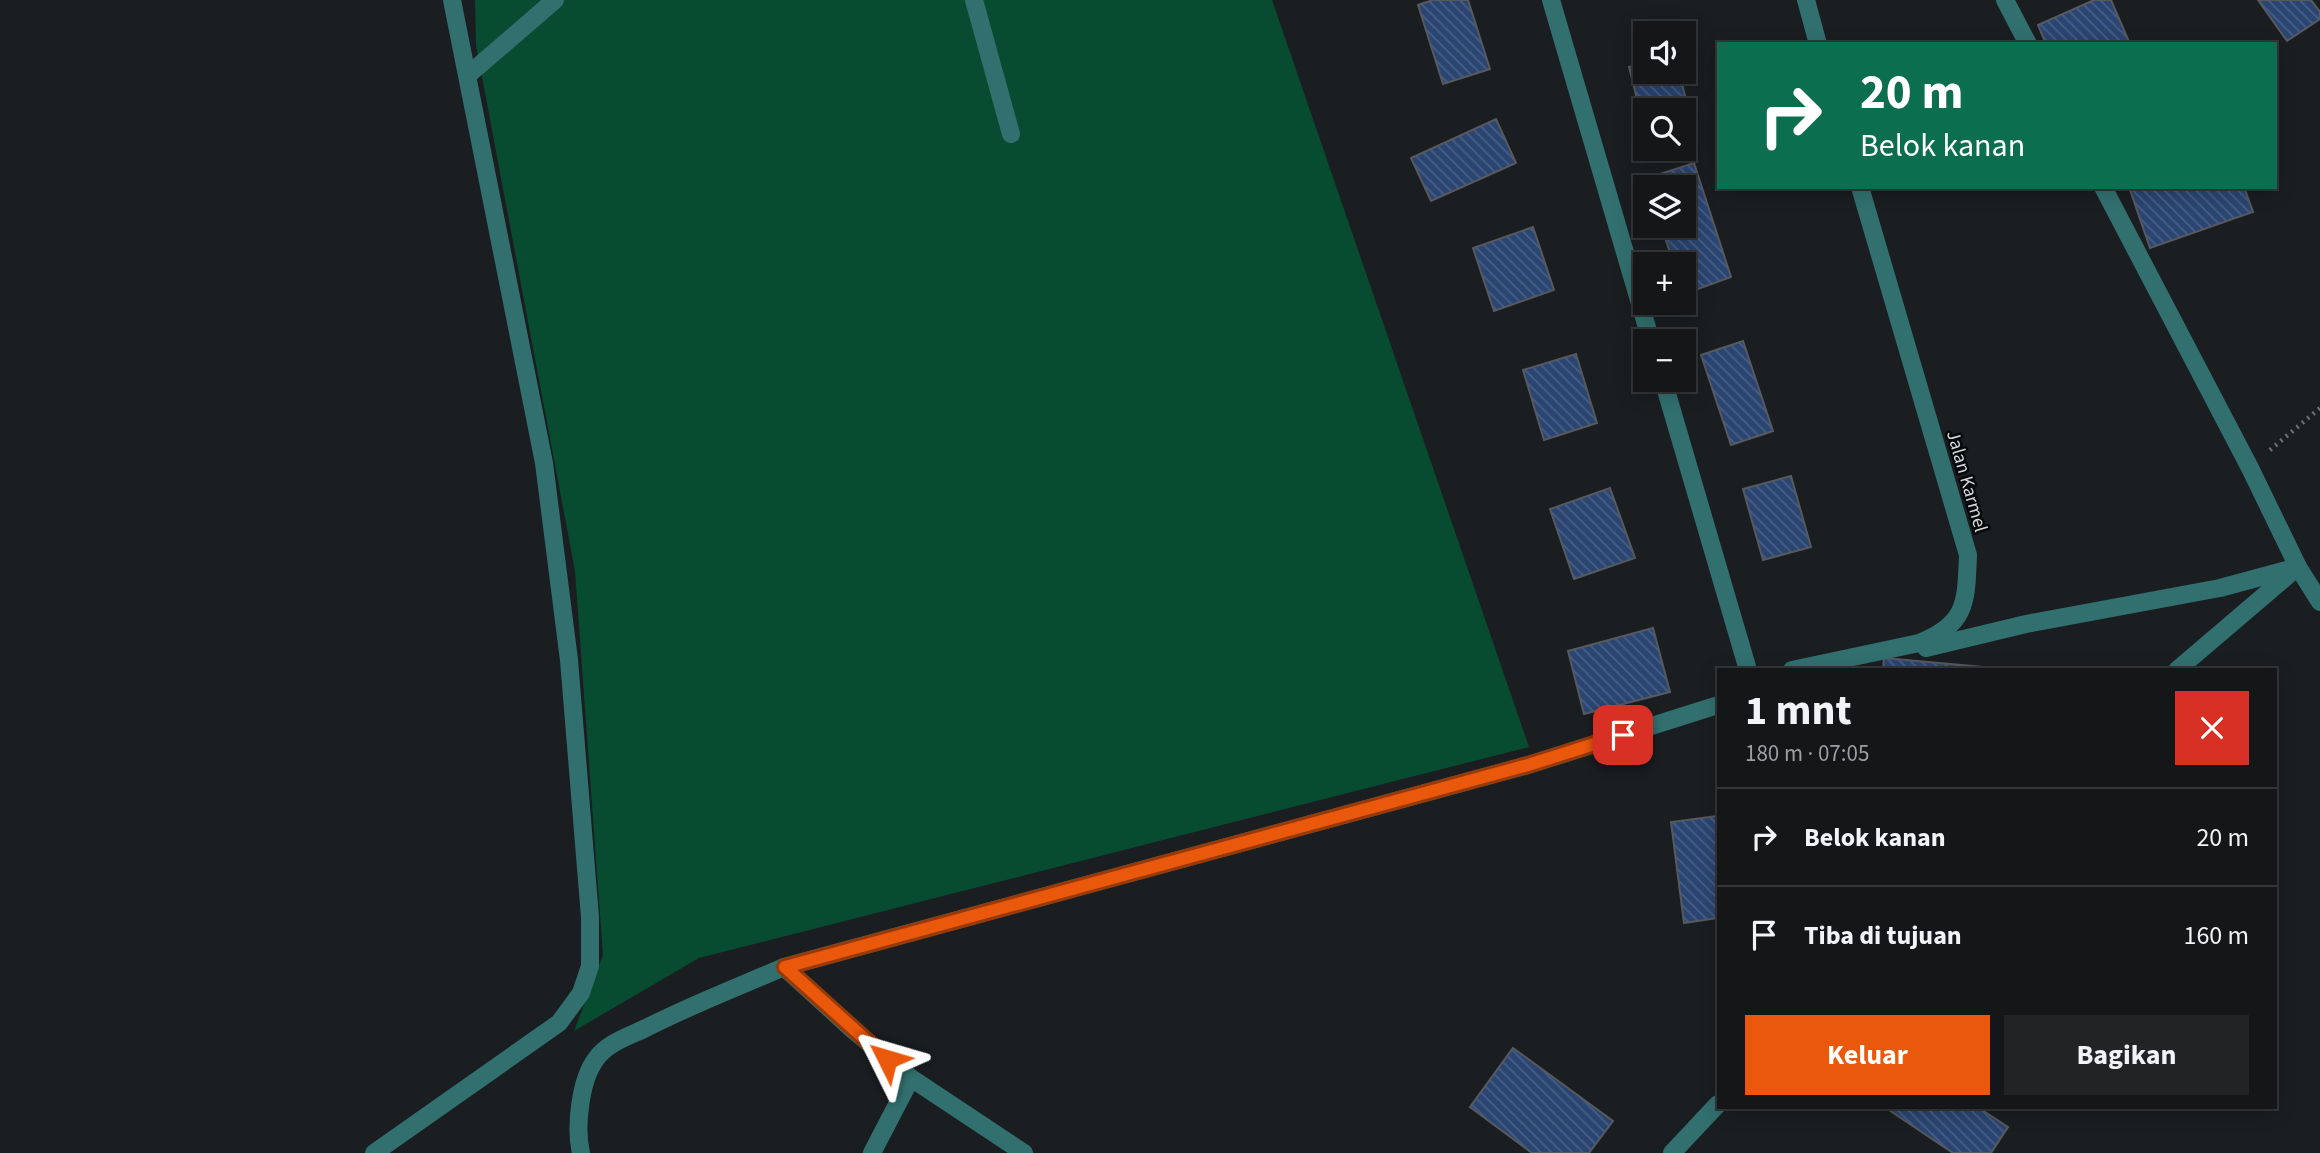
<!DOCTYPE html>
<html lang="id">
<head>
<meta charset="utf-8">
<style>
  body { margin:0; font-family:"Source Sans 3",sans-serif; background:#212325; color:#f1f3f6; height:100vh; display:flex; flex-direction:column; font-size:26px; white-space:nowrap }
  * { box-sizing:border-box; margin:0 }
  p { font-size:23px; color:#9d9fa2 }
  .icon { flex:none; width:38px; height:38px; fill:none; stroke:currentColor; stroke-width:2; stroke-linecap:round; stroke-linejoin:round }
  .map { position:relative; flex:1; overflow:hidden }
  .panel { position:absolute; left:1717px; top:668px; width:560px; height:441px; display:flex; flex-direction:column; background:#141618; border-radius:0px; box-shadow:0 4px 18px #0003,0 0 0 2px #333537 }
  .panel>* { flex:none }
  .guide { position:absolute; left:1717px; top:42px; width:560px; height:147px; border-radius:0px; box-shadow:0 4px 18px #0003,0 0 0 2px #333537; background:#0b6e4f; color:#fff; overflow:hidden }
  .buttons { position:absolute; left:1633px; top:21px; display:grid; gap:14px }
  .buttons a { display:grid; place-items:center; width:63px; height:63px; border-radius:0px; background:#141618; box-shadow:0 4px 18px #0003,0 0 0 2px #333537; font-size:35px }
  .pin { position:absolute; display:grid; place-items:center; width:60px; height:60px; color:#fff; margin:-30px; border-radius:14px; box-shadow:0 4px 10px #0006 }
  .me { position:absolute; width:77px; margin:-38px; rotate:310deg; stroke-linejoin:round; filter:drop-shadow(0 0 5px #0008) }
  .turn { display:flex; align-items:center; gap:24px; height:147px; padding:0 28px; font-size:32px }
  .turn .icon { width:91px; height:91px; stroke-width:2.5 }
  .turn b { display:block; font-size:49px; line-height:60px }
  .round { display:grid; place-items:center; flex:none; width:74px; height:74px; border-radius:0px; background:#212325 }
  .overview { display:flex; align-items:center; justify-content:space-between; height:119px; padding:0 28px }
  h1 { font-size:42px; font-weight:700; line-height:52px }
  .action { display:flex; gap:14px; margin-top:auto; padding:14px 28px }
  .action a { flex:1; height:80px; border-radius:0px; background:#ea580c; color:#fff; font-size:28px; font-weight:700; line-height:80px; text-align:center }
  .action a+a { background:#212325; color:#f1f3f6 }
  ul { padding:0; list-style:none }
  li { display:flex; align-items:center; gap:21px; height:98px; padding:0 28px; border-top:2px solid #333537 }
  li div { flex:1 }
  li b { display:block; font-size:26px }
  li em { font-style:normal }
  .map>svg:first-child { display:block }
  .grass { fill:#074c31 }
  .building { fill:url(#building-back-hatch); stroke:#57595e; stroke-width:2 }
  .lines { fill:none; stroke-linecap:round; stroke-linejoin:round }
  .path { stroke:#6e7274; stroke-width:4.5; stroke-dasharray:2 5; stroke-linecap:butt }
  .minor { stroke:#31706f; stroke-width:18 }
  .route-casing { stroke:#983908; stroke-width:18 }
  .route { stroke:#ea580c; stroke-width:12 }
  .labels { text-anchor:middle; stroke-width:5; stroke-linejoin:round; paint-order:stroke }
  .street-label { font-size:19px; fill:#d6d9db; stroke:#060809 }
</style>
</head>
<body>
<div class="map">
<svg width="2320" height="1153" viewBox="0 0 2320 1153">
  <defs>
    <pattern id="building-back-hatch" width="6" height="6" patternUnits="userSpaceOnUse" patternTransform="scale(1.75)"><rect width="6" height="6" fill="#2a4571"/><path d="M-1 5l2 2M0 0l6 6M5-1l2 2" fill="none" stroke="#485f85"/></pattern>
  </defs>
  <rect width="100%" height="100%" fill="#1a1e20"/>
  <path class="grass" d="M475 0H1272L1529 747 699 958 574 1031 603 955 575 571 476 45Z"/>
  <g class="building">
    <path d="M1433 0H1468L1490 69 1443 84 1418 5Z"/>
    <path d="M2094 0H2111L2130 44H2046L2038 25Z"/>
    <path d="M2258 0H2311L2320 12V19L2287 41Z"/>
    <path d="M1645 63V72H1679L1697 143 1684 147V110H1645V131L1629 67Z"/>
    <path d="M1496 119 1516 163 1431 201 1411 158Z"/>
    <path d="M1694 163 1731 277 1684 294V264H1674L1661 226H1684V187H1648L1645 179Z"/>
    <path d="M2129 187H2244L2253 212 2150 248Z"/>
    <path d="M1533 227 1554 290 1494 311 1473 248Z"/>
    <path d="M1743 341 1773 431 1731 445 1701 355Z"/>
    <path d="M1576 354 1597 423 1544 440 1523 370Z"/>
    <path d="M1791 476 1811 547 1763 560 1743 489Z"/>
    <path d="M1610 488 1635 558 1574 579 1550 509Z"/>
    <path d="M1653 628 1670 692 1584 714 1568 651Z"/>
    <path d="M1884 658 1983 667V670H1883Z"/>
    <path d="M1718 816V918L1684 923 1671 822Z"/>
    <path d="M1513 1048 1613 1121 1589 1153H1532L1470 1107Z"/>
    <path d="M1886 1108H1979L2008 1127 1991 1153H1953Z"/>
  </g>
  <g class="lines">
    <path class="path" d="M2270 450 2320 408"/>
    <g class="minor">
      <path d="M974 0 1011 134"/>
      <path d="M1551 0 1651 341"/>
      <path d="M1806 0 1818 44"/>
      <path d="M2005 0 2028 44"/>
      <path d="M468 75 555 0"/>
      <path d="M2103 187 2250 468 2298 567 2320 602"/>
      <path d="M1663 380 1748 670"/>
      <path d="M1926 648 2026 624 2220 588 2298 567"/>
      <path d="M1792 670 1919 643C1967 624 1966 603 1968 555L1860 187"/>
      <path d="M2177 670 2293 571"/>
      <path d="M374 1153 559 1023 581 993 590 966V917L569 660 544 463 452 0"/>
      <path d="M581 1153C575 1128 580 1080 596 1059 607 1043 629 1036 646 1028 691 1005 738 987 784 967"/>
      <path d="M872 1153 911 1078"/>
      <path d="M1024 1153 911 1078 852 1029 784 967 1528 765 1718 705"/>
      <path d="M1672 1153 1718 1104"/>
    </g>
  </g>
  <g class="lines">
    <g class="route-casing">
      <path id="route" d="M887 1059 785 967 1528 765 1623 735"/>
    </g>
    <use href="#route" class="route"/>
  </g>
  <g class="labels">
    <g class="street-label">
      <text transform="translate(1968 481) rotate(74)" y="7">Jalan Karmel</text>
    </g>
  </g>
</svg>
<div class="buttons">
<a><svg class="icon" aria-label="sound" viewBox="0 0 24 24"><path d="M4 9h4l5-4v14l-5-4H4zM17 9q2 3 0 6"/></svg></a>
<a><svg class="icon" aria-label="search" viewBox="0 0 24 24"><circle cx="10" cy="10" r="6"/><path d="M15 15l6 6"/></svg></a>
<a><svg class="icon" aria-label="layers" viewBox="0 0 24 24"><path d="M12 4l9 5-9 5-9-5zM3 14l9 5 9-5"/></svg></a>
<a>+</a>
<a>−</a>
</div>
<div class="pin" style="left:1623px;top:735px;background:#d93025"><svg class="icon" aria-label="arrive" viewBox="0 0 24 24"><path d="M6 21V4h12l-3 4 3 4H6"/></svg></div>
<svg class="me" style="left:887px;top:1059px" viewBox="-20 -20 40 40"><path d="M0-17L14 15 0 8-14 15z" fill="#ea580c" stroke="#fff" stroke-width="4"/></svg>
<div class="guide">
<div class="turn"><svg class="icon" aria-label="right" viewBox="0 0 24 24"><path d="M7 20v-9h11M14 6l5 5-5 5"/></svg><div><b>20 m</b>Belok kanan</div></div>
</div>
<section class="panel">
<div class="overview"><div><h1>1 mnt</h1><p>180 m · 07:05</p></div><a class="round" style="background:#d93025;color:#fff"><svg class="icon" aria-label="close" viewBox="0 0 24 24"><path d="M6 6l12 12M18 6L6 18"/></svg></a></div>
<ul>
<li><svg class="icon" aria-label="right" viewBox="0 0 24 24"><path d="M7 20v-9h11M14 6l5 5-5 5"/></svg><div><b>Belok kanan</b></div><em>20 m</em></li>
<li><svg class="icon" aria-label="arrive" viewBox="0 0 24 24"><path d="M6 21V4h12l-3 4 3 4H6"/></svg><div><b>Tiba di tujuan</b></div><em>160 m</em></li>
</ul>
<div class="action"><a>Keluar</a><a>Bagikan</a></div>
</section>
</div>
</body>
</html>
